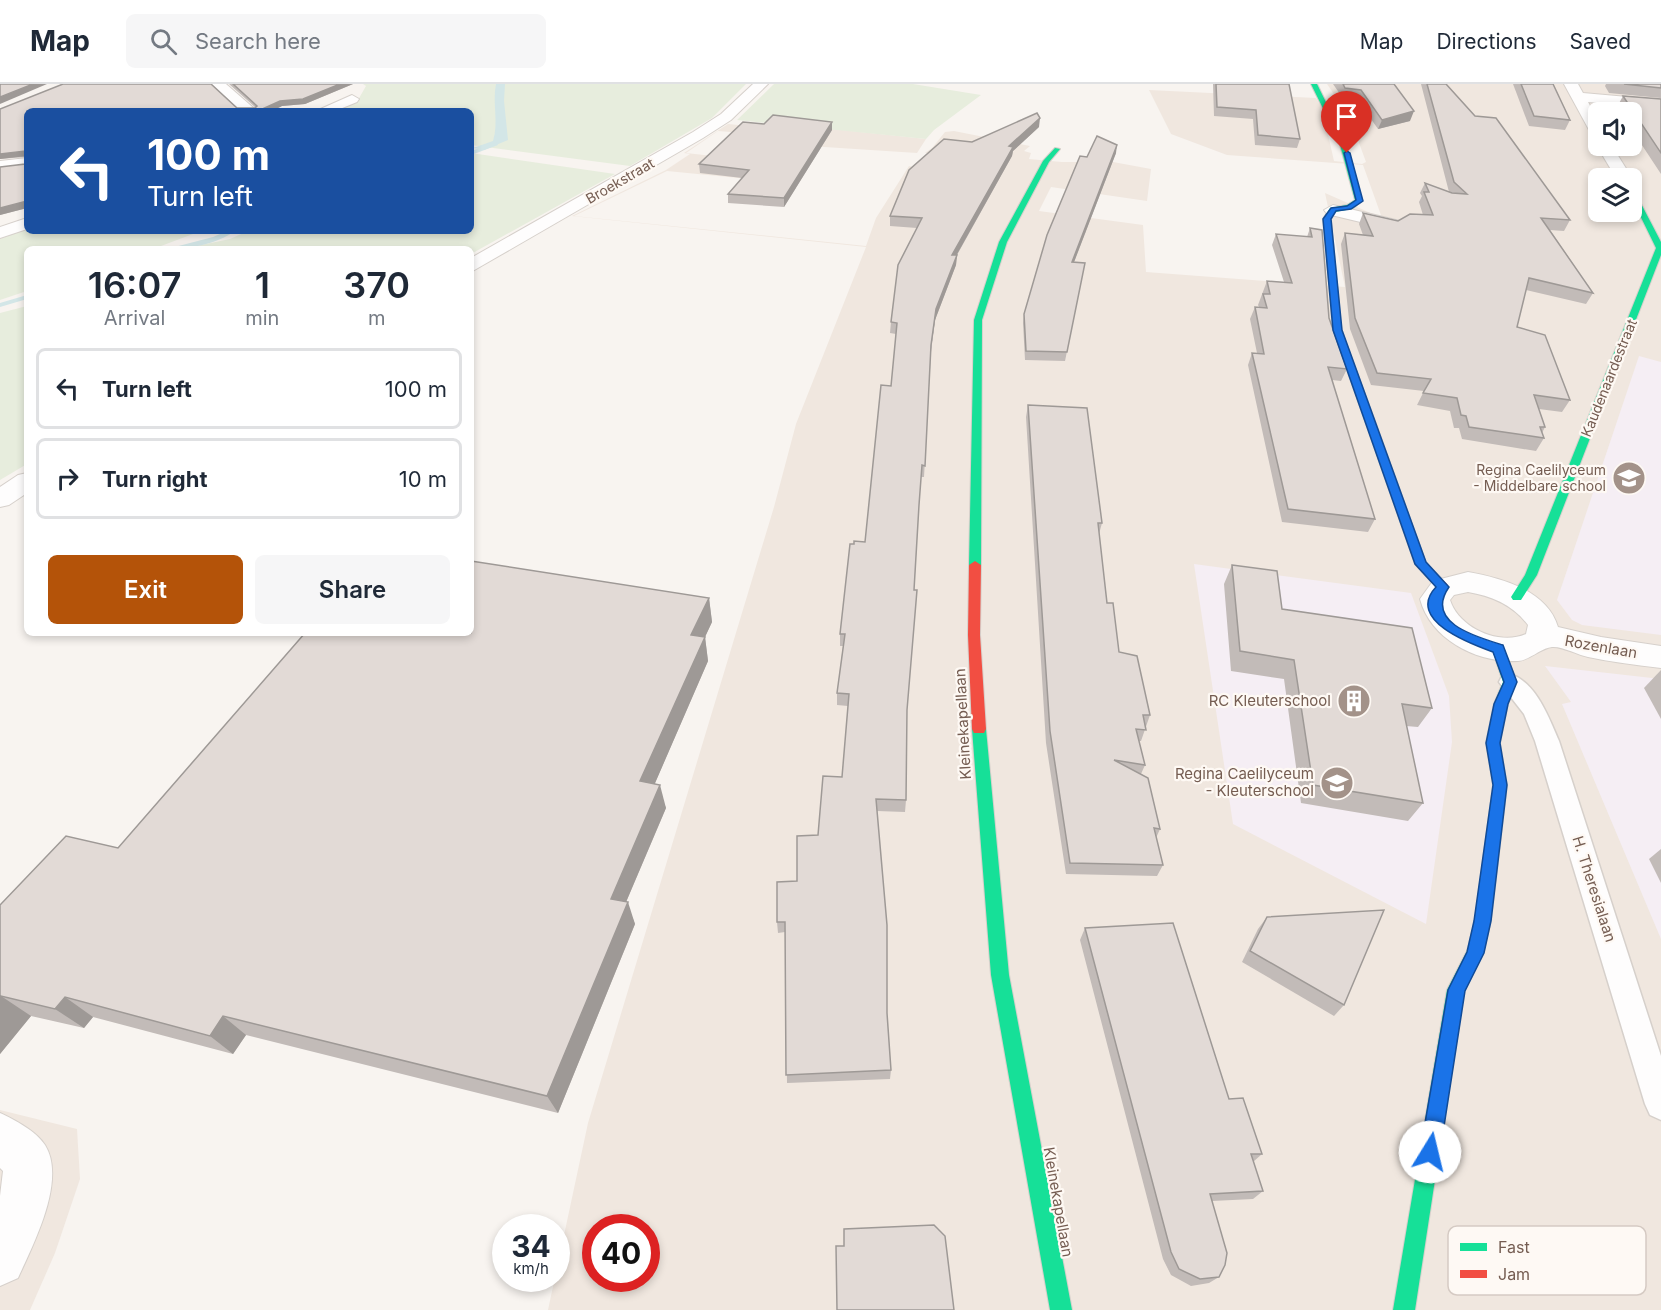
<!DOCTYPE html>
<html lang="en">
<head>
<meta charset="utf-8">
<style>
  body { margin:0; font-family:Inter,sans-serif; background:#f6f6f7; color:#1f2937; height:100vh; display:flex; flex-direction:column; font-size:22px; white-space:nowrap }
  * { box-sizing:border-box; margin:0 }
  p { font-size:20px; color:#747a83 }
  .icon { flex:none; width:33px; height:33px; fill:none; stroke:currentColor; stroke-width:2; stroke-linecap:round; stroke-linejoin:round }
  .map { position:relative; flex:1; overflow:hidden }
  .sheet { position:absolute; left:24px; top:162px; width:450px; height:390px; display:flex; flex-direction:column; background:#fff; border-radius:9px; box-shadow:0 3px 9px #0003 }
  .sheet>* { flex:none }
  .hud { position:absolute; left:24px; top:24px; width:450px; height:126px; border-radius:9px; box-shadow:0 3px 9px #0003; background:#1a4fa0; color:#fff; overflow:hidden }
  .buttons { position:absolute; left:1588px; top:18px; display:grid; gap:12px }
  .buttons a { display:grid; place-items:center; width:54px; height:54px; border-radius:9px; background:#fff; box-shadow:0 3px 9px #0003; font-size:30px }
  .speed { position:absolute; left:492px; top:1130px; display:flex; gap:12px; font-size:30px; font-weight:700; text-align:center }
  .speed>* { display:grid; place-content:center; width:78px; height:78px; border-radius:50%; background:#fff; box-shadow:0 3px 9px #0003; line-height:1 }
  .speed small { font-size:15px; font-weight:400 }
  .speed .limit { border:9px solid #d22; background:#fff; color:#111 }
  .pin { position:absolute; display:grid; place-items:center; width:51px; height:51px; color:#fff; margin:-62px -26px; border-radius:50% 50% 50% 0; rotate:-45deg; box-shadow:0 0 6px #0007 }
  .pin .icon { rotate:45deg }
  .me { position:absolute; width:66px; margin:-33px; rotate:9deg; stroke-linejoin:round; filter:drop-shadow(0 0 4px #0008) }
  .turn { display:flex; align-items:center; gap:21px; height:126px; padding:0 24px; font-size:27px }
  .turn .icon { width:78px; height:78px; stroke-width:2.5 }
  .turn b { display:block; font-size:42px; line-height:51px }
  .eta { display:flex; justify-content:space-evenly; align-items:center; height:102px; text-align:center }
  .eta b { font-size:36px; font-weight:600; line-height:42px }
  .cta { display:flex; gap:12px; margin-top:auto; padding:12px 24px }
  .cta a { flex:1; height:69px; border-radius:9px; background:#b45309; color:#fff; font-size:24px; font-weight:600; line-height:69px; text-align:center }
  .cta a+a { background:#f6f6f7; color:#1f2937 }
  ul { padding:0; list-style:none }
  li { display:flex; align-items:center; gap:18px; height:81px; margin:0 12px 9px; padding:0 12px; border:3px solid #e0e1e3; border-radius:9px }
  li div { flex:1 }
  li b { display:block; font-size:22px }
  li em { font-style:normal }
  header { display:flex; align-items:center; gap:36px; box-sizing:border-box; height:84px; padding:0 30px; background:#fff; border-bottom:2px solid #e0e1e3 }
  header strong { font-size:28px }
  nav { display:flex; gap:33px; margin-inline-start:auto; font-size:21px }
  .search { width:420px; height:54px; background:#f6f6f7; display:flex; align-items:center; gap:15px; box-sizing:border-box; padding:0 21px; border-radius:9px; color:#747a83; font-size:22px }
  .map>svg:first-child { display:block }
  .residential { fill:#f0e7df; fill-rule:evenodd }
  .education { fill:#f5eef4 }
  .green { fill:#e7eddd }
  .water { fill:#d3e6e7 }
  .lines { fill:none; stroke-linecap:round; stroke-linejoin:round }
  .stream { fill:#d3e6e7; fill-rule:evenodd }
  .lane-casing { stroke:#d6d0cb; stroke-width:3 }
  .street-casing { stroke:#d6d0cb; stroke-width:2 }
  .fast-casing { stroke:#d6d0cb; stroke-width:2 }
  .jam-casing { stroke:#d6d0cb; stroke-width:2 }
  .lane { fill:#fefdfd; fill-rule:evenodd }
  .street { fill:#fefdfd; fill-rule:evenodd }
  .fast { fill:#16e098; fill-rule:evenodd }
  .jam { fill:#f24e42; fill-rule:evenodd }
  .wall { fill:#c2bbb8 }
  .shaded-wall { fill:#9e9996 }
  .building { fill:#e2dad6; stroke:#9e9996; stroke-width:1.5 }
  .route { fill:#1a73e8; stroke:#114b97; stroke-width:1.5 }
  .labels { text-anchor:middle; stroke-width:4.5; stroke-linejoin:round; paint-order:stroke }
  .far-street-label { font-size:14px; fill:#755d52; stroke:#fef9f4 }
  .far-poi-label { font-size:14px; fill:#755d52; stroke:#fef9f4; text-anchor:end }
  .street-label { font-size:15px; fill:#755d52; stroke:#fef9f4 }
  .poi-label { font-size:15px; fill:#755d52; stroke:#fef9f4; text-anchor:end }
  .key { fill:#fef9f4; stroke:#d5cac3; stroke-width:1.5 }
  .key-label { font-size:16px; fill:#755d52 }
</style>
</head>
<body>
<header>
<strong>Map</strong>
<div class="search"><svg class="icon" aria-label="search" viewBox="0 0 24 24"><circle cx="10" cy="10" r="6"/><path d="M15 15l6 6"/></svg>Search here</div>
<nav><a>Map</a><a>Directions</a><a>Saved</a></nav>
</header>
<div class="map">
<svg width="1661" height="1226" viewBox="0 0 1661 1226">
  <rect width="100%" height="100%" fill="#f8f4f0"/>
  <g class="residential">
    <path d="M1327 0H1661V1226H548L588 1039 774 423 796 340 866 163 572 132 666 86 690 70 684 69 728 40 819 49 823 44 926 55 917 69 809 62 814 55 718 47 686 69 794 81 779 98 667 87 574 132 866 162 876 134 909 82 913 83 928 69H925L932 64 945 48 954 47 1030 62 1024 67 1031 69 1029 75 1062 78H1081L1086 73 1151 85 1147 117 1051 103 1039 127 1143 141 1146 188 1345 203 1325 109 1382 134 1363 81 1227 71 1171 50 1149 6 1316 14 1322 24 1334 77 1362 80 1366 78 1351 37 1347 36 1342 22ZM1599 28H1632V62H1599ZM1599 94H1632V128H1599ZM596 1143H646V1194H596Z"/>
    <path d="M0 1026 77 1045 80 1095 55 1169 30 1226H0Z"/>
  </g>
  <g class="education">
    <path d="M1639 272 1661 278V551L1582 541 1572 536 1557 516Z"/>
    <path d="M1194 480 1411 509 1449 612 1452 658 1426 840 1233 740Z"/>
    <path d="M1545 582 1661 595V855L1562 620 1571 618Z"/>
  </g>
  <g class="green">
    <path d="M363 0H746L712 34 630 82 471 61V27H330L358 16 366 2Z"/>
    <path d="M774 0H913L981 11 934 46 926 55 737 36Z"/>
    <path d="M471 69 615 90 471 170V165H182L230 155 248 147H471Z"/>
    <path d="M27 145V147H201L153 165H27V207L0 216V155Z"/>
    <path d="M27 222V380L0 396V229Z"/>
  </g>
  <path class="water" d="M496 0H505L504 17 508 56 484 66 473 64 493 57C499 38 492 19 496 0Z"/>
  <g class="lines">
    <g class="stream">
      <path d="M496 58 498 61 471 71V67Z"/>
      <path d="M227 147H235C217 160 189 165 167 165L213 153Z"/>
      <path d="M27 211V215L0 223V219Z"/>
    </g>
    <g class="lane-casing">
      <path id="lane" d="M1510 590C1536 598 1549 634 1559 657L1661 972V1036L1650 1031 1645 1020 1535 657 1524 630 1499 598 1502 592Z"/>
    </g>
    <g class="street-casing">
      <g id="street">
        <path d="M211 0H226L257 27H241Z"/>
        <path d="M753 0H768L731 36 703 54 471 188V174L693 48 721 30Z"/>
        <path d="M1564 0H1578L1583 9 1661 16V24L1588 18 1599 38V57L1594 55Z"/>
        <path d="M352 11 359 15 357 18 335 27H316Z"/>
        <path d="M1599 60 1612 62 1632 94H1616L1597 62Z"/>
        <path d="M27 74V84L0 87V77Z"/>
        <path d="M1333 121 1400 137 1403 141 1394 146 1327 130 1324 126Z"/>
        <path d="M27 134V145L0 154V143Z"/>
        <path d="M27 389V409L9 421 0 423V403L18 391Z"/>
        <path d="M1468 488C1501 494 1547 506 1558 543L1601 553 1661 562V584C1636 581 1612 578 1588 573 1578 571 1562 562 1552 563 1541 564 1530 576 1518 577 1477 579 1431 556 1420 515L1433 497ZM1468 508C1492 512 1513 521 1528 541L1526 550C1499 562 1459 544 1450 516L1454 511Z"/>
        <path d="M0 1029C15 1036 36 1047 45 1061 67 1096 33 1161 18 1194L0 1202V1112L3 1087 0 1084Z"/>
      </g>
    </g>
    <g class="fast-casing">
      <g id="fast">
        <path d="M1311 0H1317L1345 57 1362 117 1352 125 1335 128 1331 135 1341 246 1375 337 1370 340 1365 337 1333 246 1323 135 1330 124 1347 121 1355 116 1339 57Z"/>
        <path d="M1055 64 1060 65 1049 78 1007 158 982 236 981 481 975 485 969 481 974 236 999 158 1043 77Z"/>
        <path d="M1632 106 1635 108 1661 158V171L1537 491 1521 516H1513L1511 513 1525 491 1656 164 1632 115Z"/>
        <path d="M1498 560 1504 565 1517 598 1508 620 1500 659 1507 701 1491 837 1483 869 1464 907 1415 1226H1393L1447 906 1467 867 1475 837 1493 701 1486 659 1494 620 1503 598 1492 565Z"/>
        <path d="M979 640 984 641 986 645 1009 891 1072 1226H1050L991 891 972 645 974 641Z"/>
      </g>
    </g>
    <g class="jam-casing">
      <g id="jam">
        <path d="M1370 334 1375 337 1426 479 1447 500 1449 503 1447 506H1439L1415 480 1365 337Z"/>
        <path d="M975 477 981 481 980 551 986 645 984 649H974L972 645 968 551 969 481Z"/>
      </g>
    </g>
    <use href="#lane" class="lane"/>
    <use href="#street" class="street"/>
    <use href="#fast" class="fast"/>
    <use href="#jam" class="jam"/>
  </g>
  <g class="wall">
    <path d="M63 0H211L237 24H256L229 0H353L305 20 282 22 272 27H27V124L0 131V83L25 80V73L0 75V25Z"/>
    <path d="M1213 0H1289L1300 55 1297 64 1255 61 1253 35 1214 32Z"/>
    <path d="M1333 0H1394L1410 37 1378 45 1357 15 1342 13Z"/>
    <path d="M1421 0H1446L1570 136 1564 147 1550 146 1593 209 1586 220 1526 206 1517 243 1570 316 1562 328 1539 325 1545 343 1542 349 1544 354 1536 367 1462 355 1459 344H1454L1450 327 1417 321 1424 307 1371 301 1350 245 1341 160 1345 149 1363 151 1359 140 1363 129 1398 137 1423 131 1419 118 1422 112 1420 109 1425 99 1449 108Z"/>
    <path d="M1513 0H1553L1570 36 1565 46 1529 42Z"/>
    <path d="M1606 0H1661V14L1609 9 1605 2Z"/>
    <path d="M1623 12 1661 15V90L1632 46V28H1621L1617 23Z"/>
    <path d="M1039 43 1013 67 1012 72 957 171 956 181 935 236 931 268 924 393H921L919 421 907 626 906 716 905 728 877 727 887 929 891 986 890 995 787 999 785 848 778 849 777 838 818 751 842 693 848 622 837 621V609L843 562H840V550L854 460 865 458 891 302 896 250 890 249 891 238 917 144 890 142V132L972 58Z"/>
    <path d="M832 46 784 123 728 119V110L742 94 700 89 699 80Z"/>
    <path d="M1116 69 1074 178 1085 179 1065 277 1025 276 1023 239 1024 230 1087 73Z"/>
    <path d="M1310 144 1329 234 1347 285 1341 297 1332 296 1375 435 1368 448 1282 438 1248 281 1252 269H1257L1250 235 1255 223H1259L1258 221 1267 197 1284 198 1272 161 1276 150 1307 153Z"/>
    <path d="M1028 321 1102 439 1099 450 1107 519 1119 568 1150 631 1141 657H1139L1145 681 1141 690 1160 745 1156 754 1163 781 1157 792 1066 790 1046 659 1026 333Z"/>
    <path d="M1232 481 1282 525 1432 624 1418 643 1406 642 1423 719 1408 737 1301 719 1284 595 1231 587 1224 500Z"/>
    <path d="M709 514 712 538 705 553 708 577 655 699 666 724 626 818 635 840 558 1029 246 951 233 970 93 933 84 944 31 932 0 970V821L118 764Z"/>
    <path d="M1661 586V635L1644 604Z"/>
    <path d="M1661 765V799L1649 775Z"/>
    <path d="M1267 833 1344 921 1334 932 1242 878 1258 845Z"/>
    <path d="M1085 844 1229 1015 1262 1070 1253 1078 1263 1107 1253 1115 1212 1117 1219 1193 1209 1199 1191 1202 1171 1191 1163 1175 1080 856Z"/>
  </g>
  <g class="shaded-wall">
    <path d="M33 0H47L0 20V13Z"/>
    <path d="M340 0H353L305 20 282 22 272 27H258L280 17Z"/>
    <path d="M1414 27 1410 37 1378 45 1382 36Z"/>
    <path d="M1040 34 1039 43 1013 67 1012 72 951 181 952 171 1009 62Z"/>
    <path d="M832 38V46L784 123V114Z"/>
    <path d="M1117 61 1116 69 1071 186 1072 178Z"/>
    <path d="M25 67 27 72 0 75V70Z"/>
    <path d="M27 117V124L0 131V124Z"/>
    <path d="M957 171 956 181 935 236 930 272 936 225Z"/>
    <path d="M709 514 712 538 705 553 708 577 646 720 640 697 691 551Z"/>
    <path d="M660 701 666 724 618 837 611 815Z"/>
    <path d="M628 818 635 840 558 1029 547 1012Z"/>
    <path d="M1 912 31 932 0 970V913Z"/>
    <path d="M65 913 93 933 84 944 55 925Z"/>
    <path d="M223 932 246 951 233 970 210 952Z"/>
  </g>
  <g class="building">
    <path d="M0 0H33L0 13Z"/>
    <path d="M63 0H211L237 24H255L257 22 233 0H340L303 15 280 17 258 27H27V117L0 124V83L25 80V67L0 70V25Z"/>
    <path d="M1216 0H1289L1300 55 1258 51 1256 26 1217 23Z"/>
    <path d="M1343 0H1394L1414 27 1382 36 1361 6 1345 4Z"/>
    <path d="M1427 0H1446L1475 32 1496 34 1570 136 1541 134 1593 209 1529 194 1517 243 1545 251 1570 316 1534 311 1545 343H1540L1544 354 1469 343 1466 332 1461 331 1457 314 1423 309 1431 295 1377 289 1355 234 1345 149 1373 152 1363 129 1398 137 1410 130 1433 131 1424 108H1429L1425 99 1452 109 1467 110 1454 98Z"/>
    <path d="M1521 0H1553L1570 36 1534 32Z"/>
    <path d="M1624 0H1661V4Z"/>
    <path d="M1623 12 1661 15V69Z"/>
    <path d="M1037 29 1040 34 1009 62 1013 63 952 171H957L936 225 931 261 925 382 922 381 919 421 914 506H917L907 626 906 716 876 715 887 841V929L891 986 786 991 785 838H777V798L797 797V752L818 751 823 692 842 693 849 610 837 609 845 550H840L850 460H854V457L865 458 881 301 891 302 897 239 891 238 898 181 922 134 890 132 909 86 944 55 972 58Z"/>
    <path d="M773 31 832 38 784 114 728 110 749 86 699 80 743 38 764 40Z"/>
    <path d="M1097 52 1117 61 1072 178 1085 179 1067 268 1026 267 1024 230 1047 151 1080 72 1087 73Z"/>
    <path d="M1310 144 1322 146 1329 234 1347 285 1328 283 1375 435 1288 425 1252 269 1264 270 1255 223 1267 224 1263 210H1270L1267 197 1292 199 1276 150 1312 153Z"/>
    <path d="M1028 321 1087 324 1102 439H1098L1107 519H1113L1119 568 1137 572 1150 631H1143L1146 646 1136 645 1145 681 1114 676 1148 694 1160 745 1154 744 1163 781 1070 779 1050 647Z"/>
    <path d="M471 477 709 514 691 551 705 553 640 697 660 701 611 815 628 818 547 1012 223 932 210 952 65 913 55 925 1 912 0 913V821L66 752 118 764 305 549H471Z"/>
    <path d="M1232 481 1277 487 1282 525 1412 544 1432 624 1402 620 1423 719 1313 701 1294 576 1240 567Z"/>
    <path d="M1384 826 1344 921 1250 867 1267 833Z"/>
    <path d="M1173 839 1229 1015 1243 1014 1262 1070H1251L1263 1107 1210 1110 1227 1169 1225 1181 1219 1193 1200 1195 1179 1185 1171 1168 1085 844Z"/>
    <path d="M934 1141 945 1152 954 1226H837L836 1162H844V1145Z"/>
  </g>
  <path class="route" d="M1347 67 1350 69 1363 117 1351 125 1336 127 1331 135 1342 246 1426 478 1449 503C1424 539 1477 553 1503 561L1517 598 1508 620 1500 659 1507 701 1491 837 1484 869 1465 907 1440 1068 1437 1075 1430 1078 1423 1075 1420 1068 1448 906 1467 868 1474 837 1493 701 1486 659 1494 620 1504 598 1493 568C1471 560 1405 536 1436 503L1415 480 1333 246 1323 135 1331 124 1347 122 1356 116 1344 69Z"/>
  <defs>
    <g id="school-disc" transform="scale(1.725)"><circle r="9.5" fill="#a39289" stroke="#fef9f4"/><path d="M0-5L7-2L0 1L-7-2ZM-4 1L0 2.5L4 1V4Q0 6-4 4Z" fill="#fff"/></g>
    <g id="building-disc" transform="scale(1.725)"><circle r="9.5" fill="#a39289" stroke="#fef9f4"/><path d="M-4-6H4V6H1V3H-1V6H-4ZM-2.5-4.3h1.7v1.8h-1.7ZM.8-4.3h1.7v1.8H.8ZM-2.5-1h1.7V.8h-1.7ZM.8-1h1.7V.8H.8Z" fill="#fff"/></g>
  </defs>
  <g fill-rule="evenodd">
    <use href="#school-disc" x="1629" y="394"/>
    <use href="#building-disc" x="1354" y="617"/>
    <use href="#school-disc" x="1337" y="699"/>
  </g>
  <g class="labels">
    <g class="far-street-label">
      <text transform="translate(620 97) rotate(-30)" y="5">Broekstraat</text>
      <text transform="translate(1609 294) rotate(-68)" y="5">Kaudenaardestraat</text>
    </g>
    <g class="far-poi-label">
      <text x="1606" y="391">Regina Caelilyceum<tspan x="1606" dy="16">- Middelbare school</tspan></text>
    </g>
    <g class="street-label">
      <text transform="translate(1601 563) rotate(10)" y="5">Rozenlaan</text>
      <text transform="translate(963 640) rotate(-93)" y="5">Kleinekapellaan</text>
      <text transform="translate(1594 805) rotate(72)" y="5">H. Theresialaan</text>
      <text transform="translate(1058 1118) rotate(80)" y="5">Kleinekapellaan</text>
    </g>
    <g class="poi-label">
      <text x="1331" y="622">RC Kleuterschool</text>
      <text x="1314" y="695">Regina Caelilyceum<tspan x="1314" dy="17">- Kleuterschool</tspan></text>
    </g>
  </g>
  <rect x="1448" y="1142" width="198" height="69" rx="9" class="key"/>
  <rect x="1460" y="1159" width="27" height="8" fill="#16e098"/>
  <rect x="1460" y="1186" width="27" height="8" fill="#f24e42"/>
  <g class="key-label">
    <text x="1498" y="1169">Fast</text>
    <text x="1498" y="1196">Jam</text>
  </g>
</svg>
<div class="buttons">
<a><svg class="icon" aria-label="sound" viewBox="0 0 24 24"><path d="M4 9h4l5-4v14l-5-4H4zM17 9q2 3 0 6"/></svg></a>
<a><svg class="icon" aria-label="layers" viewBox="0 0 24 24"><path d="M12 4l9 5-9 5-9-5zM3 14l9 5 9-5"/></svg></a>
</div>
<div class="speed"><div>34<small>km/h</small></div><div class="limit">40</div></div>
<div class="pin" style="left:1347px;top:69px;background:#d93025"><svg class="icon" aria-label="arrive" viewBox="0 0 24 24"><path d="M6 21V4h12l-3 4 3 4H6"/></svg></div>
<svg class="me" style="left:1430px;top:1068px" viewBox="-20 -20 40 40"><circle r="19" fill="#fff"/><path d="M0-13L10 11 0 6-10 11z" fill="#1a73e8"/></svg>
<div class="hud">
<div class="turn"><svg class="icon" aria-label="left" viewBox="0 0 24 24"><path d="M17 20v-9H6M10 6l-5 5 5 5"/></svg><div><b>100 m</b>Turn left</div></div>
</div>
<section class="sheet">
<div class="eta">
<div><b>16:07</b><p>Arrival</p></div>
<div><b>1</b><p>min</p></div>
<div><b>370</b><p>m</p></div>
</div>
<ul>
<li><svg class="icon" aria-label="left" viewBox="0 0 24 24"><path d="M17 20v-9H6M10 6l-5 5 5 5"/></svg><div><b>Turn left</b></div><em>100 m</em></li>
<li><svg class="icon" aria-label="right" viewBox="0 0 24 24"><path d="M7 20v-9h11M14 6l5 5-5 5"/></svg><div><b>Turn right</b></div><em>10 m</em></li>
</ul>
<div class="cta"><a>Exit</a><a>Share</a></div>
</section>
</div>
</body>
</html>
